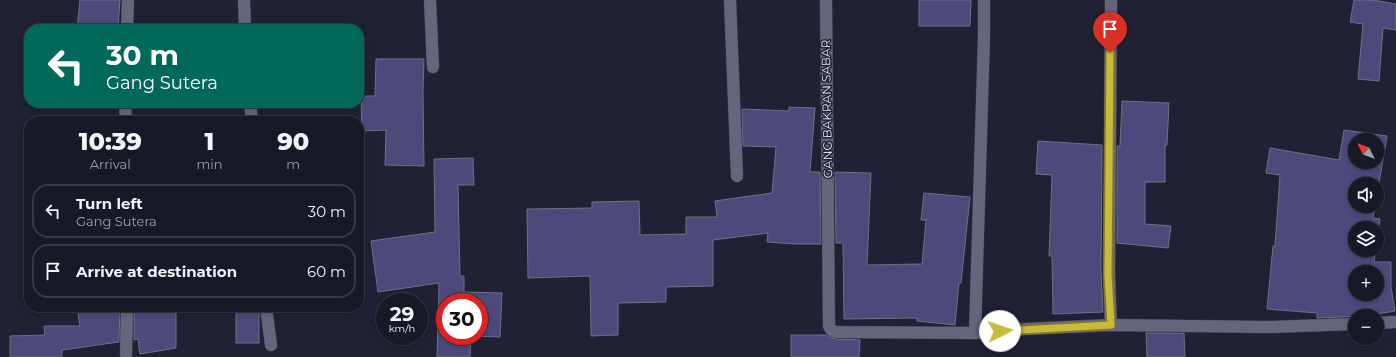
<!DOCTYPE html>
<html lang="en">
<head>
<meta charset="utf-8">
<style>
  body { margin:0; font-family:Montserrat,sans-serif; background:#21222f; color:#f1f3f6; height:100vh; display:flex; flex-direction:column; font-size:15px; white-space:nowrap }
  * { box-sizing:border-box; margin:0 }
  p { font-size:13px; color:#9fa0a7 }
  .icon { flex:none; width:22px; height:22px; fill:none; stroke:currentColor; stroke-width:2; stroke-linecap:round; stroke-linejoin:round }
  .map { position:relative; flex:1; overflow:hidden }
  .side { position:absolute; left:24px; top:116px; width:340px; height:196px; display:flex; flex-direction:column; background:#181927; border-radius:16px; box-shadow:0 2px 6px #0003,0 0 0 1px #363844 }
  .side>* { flex:none }
  .hud { position:absolute; left:24px; top:24px; width:340px; height:84px; border-radius:16px; box-shadow:0 2px 6px #0003,0 0 0 1px #363844; background:#00695c; color:#fff; overflow:hidden }
  .needle { width:26px; rotate:312deg }
  .tools { position:absolute; left:1348px; top:133px; display:grid; gap:8px }
  .tools a { display:grid; place-items:center; width:36px; height:36px; border-radius:50%; background:#181927; box-shadow:0 2px 6px #0003,0 0 0 1px #363844; font-size:20px }
  .speed { position:absolute; left:376px; top:293px; display:flex; gap:8px; font-size:20px; font-weight:700; text-align:center }
  .speed>* { display:grid; place-content:center; width:52px; height:52px; border-radius:50%; background:#181927; box-shadow:0 2px 6px #0003,0 0 0 1px #363844; line-height:1 }
  .speed small { font-size:10px; font-weight:400 }
  .speed .limit { border:6px solid #d22; background:#fff; color:#111 }
  .pin { position:absolute; display:grid; place-items:center; width:34px; height:34px; color:#fff; margin:-41px -17px; border-radius:50% 50% 50% 0; rotate:-45deg; box-shadow:0 0 4px #0007 }
  .pin .icon { rotate:45deg }
  .me { position:absolute; width:44px; margin:-22px; rotate:86deg; stroke-linejoin:round; filter:drop-shadow(0 0 3px #0008) }
  .turn { display:flex; align-items:center; gap:14px; height:84px; padding:0 16px; font-size:18px }
  .turn .icon { width:52px; height:52px; stroke-width:2.5 }
  .turn b { display:block; font-size:28px; line-height:34px }
  .eta { display:flex; justify-content:space-evenly; align-items:center; height:68px; text-align:center }
  .eta b { font-size:24px; font-weight:800; line-height:28px }
  ul { padding:0; list-style:none }
  li { display:flex; align-items:center; gap:12px; height:54px; margin:0 8px 6px; padding:0 8px; border:2px solid #363844; border-radius:16px }
  li div { flex:1 }
  li b { display:block; font-size:15px }
  li em { font-style:normal }
  .map>svg:first-child { display:block }
  .building { fill:#4b4a7b; stroke:#6f7088; fill-rule:evenodd }
  .lines { fill:none; stroke-linecap:round; stroke-linejoin:round }
  .minor-casing { stroke:#3e3f4f; stroke-width:13 }
  .minor { stroke:#65667d; stroke-width:12 }
  .route-casing { stroke:#827a26; stroke-width:10 }
  .route { stroke:#c8bb3b; stroke-width:7 }
  .labels { text-anchor:middle; stroke-width:3; stroke-linejoin:round; paint-order:stroke }
  .street-label { font-size:12px; fill:#e4e5f2; stroke:#202134 }
</style>
</head>
<body>
<div class="map">
<svg width="1396" height="357" viewBox="0 0 1396 357">
  <rect width="100%" height="100%" fill="#202134"/>
  <g class="building">
    <path d="M80 0H120L118 29H77Z"/>
    <path d="M919 0H971L970 26H919Z"/>
    <path d="M1354 0H1373L1396 4V30L1383 28 1379 81 1358 79 1363 24 1350 22Z"/>
    <path d="M376 59H424L423 92 424 166 385 165 386 130 362 131 361 96H375Z"/>
    <path d="M1122 101 1169 103 1167 145H1165V182H1145V224L1171 226 1168 248 1117 243V146H1120Z"/>
    <path d="M789 107 815 108 810 172H820L821 244H795L767 242 768 233 713 240V286L666 287V302L618 303V335L591 336 590 276 528 278 527 209 592 208V202L639 201 640 235 686 234V217H717L715 201 772 193 776 147 743 146 742 109 789 111Z"/>
    <path d="M1344 130 1387 136 1377 195V184H1355V206H1375L1373 218 1380 219 1377 244V228H1355V250H1376L1374 262H1391V287L1395 311 1365 316 1317 318V313L1267 309 1273 246H1275L1280 175 1266 173 1270 148 1339 160ZM1355 140H1377V162H1355ZM1355 272H1377V294H1355Z"/>
    <path d="M1038 141 1102 145 1101 272 1103 312 1053 314 1052 256H1049L1052 175 1036 174Z"/>
    <path d="M473 158 474 185H458L460 276H464V292L502 293 500 337 471 336 470 357H437L439 283 378 292 371 241 435 232 434 159ZM445 302H479V336H445Z"/>
    <path d="M835 172 871 173 867 265 922 264 926 220H921L924 193 970 197 961 283H959L955 325 917 321V318L844 319 843 243H836Z"/>
    <path d="M77 307H120L119 342 62 350V357H10V336L45 335 44 326H80Z"/>
    <path d="M134 307H176V348L140 354 138 339 134 340Z"/>
    <rect x="236" y="307" width="23" height="36"/>
    <path d="M1146 333H1184L1185 357H1147Z"/>
    <path d="M791 335H826L828 337 836 339 860 340 859 357H791Z"/>
  </g>
  <g class="lines">
    <g class="minor-casing">
      <g id="minor">
        <path d="M244 0 245 29"/>
        <path d="M430 0 433 67"/>
        <path d="M730 0 737 176"/>
        <path d="M826 0 829 326 832 331 837 332 975 333 1025 329 1111 325 1267 327 1355 324"/>
        <path d="M1111 0 1109 275 1111 325"/>
        <path d="M127 29 128 0"/>
        <path d="M125 103 126 121"/>
        <path d="M250 103 252 121"/>
        <path d="M266 307 271 345"/>
        <path d="M1377 323 1396 322"/>
        <path d="M975 333 984 36V0"/>
        <path d="M126 354 127 307"/>
      </g>
    </g>
    <use href="#minor" class="minor"/>
  </g>
  <g class="lines">
    <g class="route-casing">
      <path id="route" d="M1000 331 1111 325 1108 275 1110 53"/>
    </g>
    <use href="#route" class="route"/>
  </g>
  <g class="labels">
    <g class="street-label">
      <text transform="translate(827 109) rotate(-91)" y="4">GANG BAKRAN SABAR</text>
    </g>
  </g>
</svg>
<div class="tools">
<a><svg class="needle" viewBox="-14 -14 28 28"><path d="M0-13l5 13h-10z" fill="#e53935"/><path d="M0 13l5-13h-10z" fill="#9fa0a7"/></svg></a>
<a><svg class="icon" aria-label="sound" viewBox="0 0 24 24"><path d="M4 9h4l5-4v14l-5-4H4zM17 9q2 3 0 6"/></svg></a>
<a><svg class="icon" aria-label="layers" viewBox="0 0 24 24"><path d="M12 4l9 5-9 5-9-5zM3 14l9 5 9-5"/></svg></a>
<a>+</a>
<a>−</a>
</div>
<div class="speed"><div>29<small>km/h</small></div><div class="limit">30</div></div>
<div class="pin" style="left:1110px;top:53px;background:#d93025"><svg class="icon" aria-label="arrive" viewBox="0 0 24 24"><path d="M6 21V4h12l-3 4 3 4H6"/></svg></div>
<svg class="me" style="left:1000px;top:331px" viewBox="-20 -20 40 40"><circle r="19" fill="#fff"/><path d="M0-13L10 11 0 6-10 11z" fill="#c8bb3b"/></svg>
<div class="hud">
<div class="turn"><svg class="icon" aria-label="left" viewBox="0 0 24 24"><path d="M17 20v-9H6M10 6l-5 5 5 5"/></svg><div><b>30 m</b>Gang Sutera</div></div>
</div>
<section class="side">
<div class="eta">
<div><b>10:39</b><p>Arrival</p></div>
<div><b>1</b><p>min</p></div>
<div><b>90</b><p>m</p></div>
</div>
<ul>
<li><svg class="icon" aria-label="left" viewBox="0 0 24 24"><path d="M17 20v-9H6M10 6l-5 5 5 5"/></svg><div><b>Turn left</b><p>Gang Sutera</p></div><em>30 m</em></li>
<li><svg class="icon" aria-label="arrive" viewBox="0 0 24 24"><path d="M6 21V4h12l-3 4 3 4H6"/></svg><div><b>Arrive at destination</b></div><em>60 m</em></li>
</ul>
</section>
</div>
</body>
</html>
